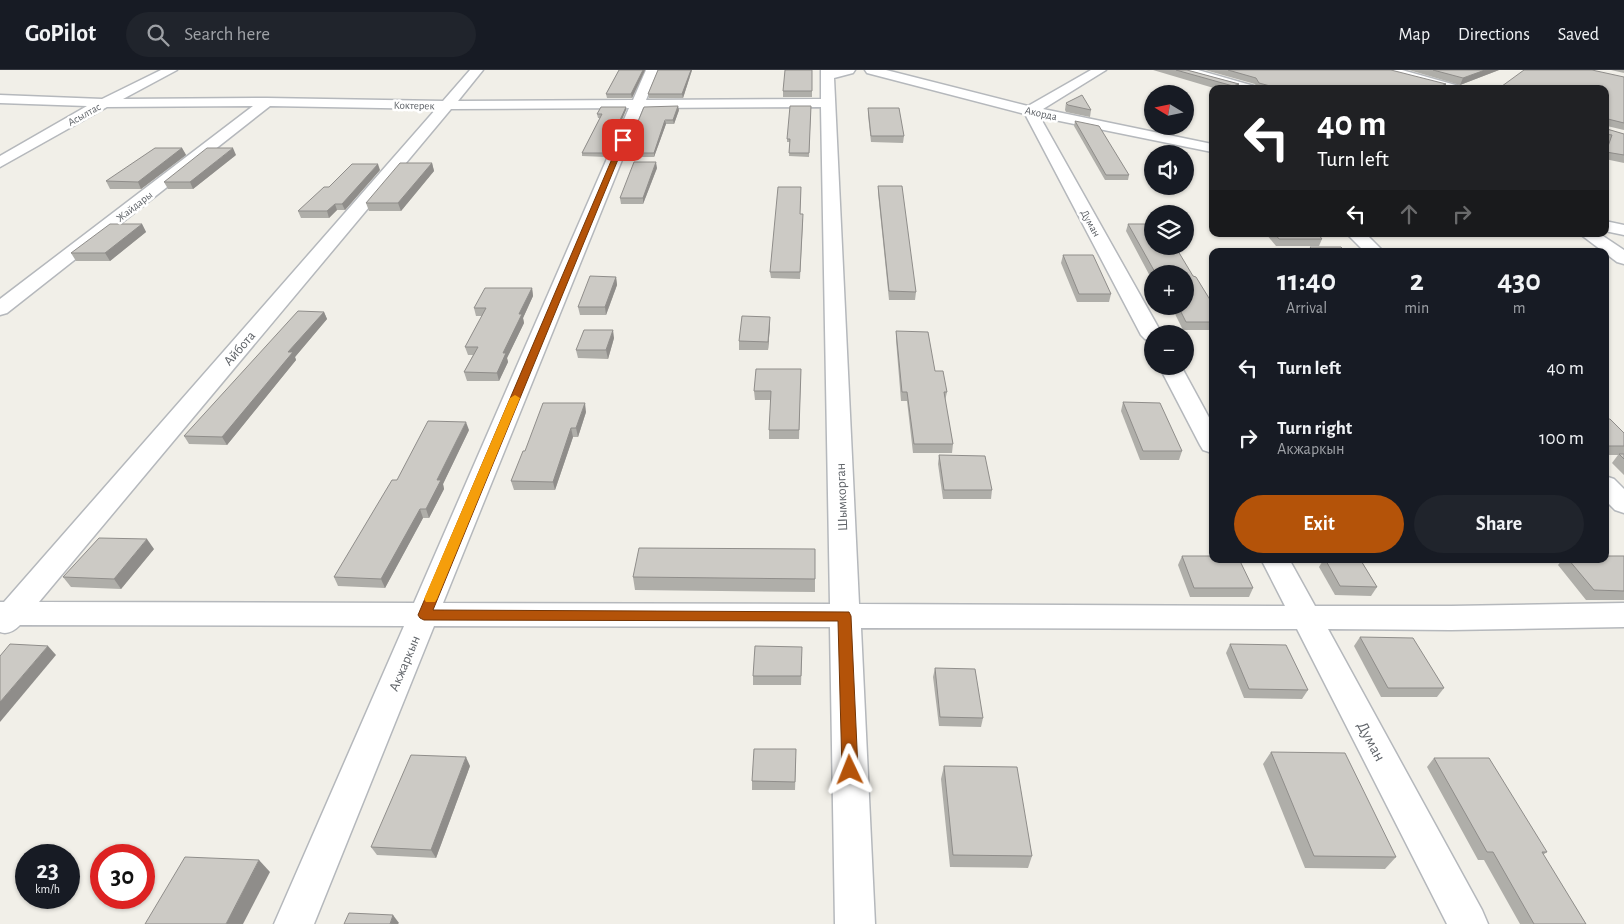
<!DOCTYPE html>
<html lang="en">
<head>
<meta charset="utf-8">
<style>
  body { margin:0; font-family:"Alegreya Sans",sans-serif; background:#20242c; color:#f1f3f6; height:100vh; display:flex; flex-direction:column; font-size:19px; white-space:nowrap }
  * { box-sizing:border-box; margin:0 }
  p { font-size:16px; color:#9ea1a6 }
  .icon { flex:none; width:28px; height:28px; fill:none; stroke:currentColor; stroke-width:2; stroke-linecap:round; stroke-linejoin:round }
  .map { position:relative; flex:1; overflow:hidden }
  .details { position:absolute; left:1209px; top:178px; width:400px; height:315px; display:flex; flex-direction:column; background:#171b24; border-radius:10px; box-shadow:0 1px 4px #0004 }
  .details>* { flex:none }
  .hud { position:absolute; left:1209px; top:15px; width:400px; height:152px; border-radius:10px; box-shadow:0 1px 4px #0004; background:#202124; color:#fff; overflow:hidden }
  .needle { width:32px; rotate:280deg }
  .controls { position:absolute; left:1144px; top:15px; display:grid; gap:10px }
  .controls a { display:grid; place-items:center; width:50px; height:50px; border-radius:50%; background:#171b24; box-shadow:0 1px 4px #0004; font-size:25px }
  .speed { position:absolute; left:15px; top:774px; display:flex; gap:10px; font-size:25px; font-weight:700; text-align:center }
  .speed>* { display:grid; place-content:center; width:65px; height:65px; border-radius:50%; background:#171b24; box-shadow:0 1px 4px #0004; line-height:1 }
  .speed small { font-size:12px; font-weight:400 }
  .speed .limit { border:8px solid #d22; background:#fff; color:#111 }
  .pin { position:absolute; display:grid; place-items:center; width:42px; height:42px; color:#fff; margin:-21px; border-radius:10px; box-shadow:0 2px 8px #0006 }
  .me { position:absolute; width:55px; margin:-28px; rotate:358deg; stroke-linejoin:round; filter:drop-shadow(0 0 4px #0008) }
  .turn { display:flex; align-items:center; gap:18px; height:105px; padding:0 25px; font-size:22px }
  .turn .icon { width:65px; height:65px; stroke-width:2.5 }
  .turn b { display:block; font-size:35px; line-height:42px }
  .lanes { display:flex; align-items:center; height:48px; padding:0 25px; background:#0003; justify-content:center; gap:25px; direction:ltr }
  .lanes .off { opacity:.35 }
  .eta { display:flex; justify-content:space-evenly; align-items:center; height:85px; text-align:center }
  .eta b { font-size:30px; font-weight:700; line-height:35px }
  .action { display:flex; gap:10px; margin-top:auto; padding:10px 25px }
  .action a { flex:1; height:58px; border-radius:30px; background:#b45309; color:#fff; font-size:20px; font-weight:700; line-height:58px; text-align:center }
  .action a+a { background:#20242c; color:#f1f3f6 }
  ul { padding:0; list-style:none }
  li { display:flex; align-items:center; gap:15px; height:70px; padding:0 25px }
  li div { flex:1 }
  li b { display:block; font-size:19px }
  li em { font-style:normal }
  header { display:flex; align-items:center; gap:30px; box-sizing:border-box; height:70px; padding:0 25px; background:#171b24; border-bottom:1px solid #363941 }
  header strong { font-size:24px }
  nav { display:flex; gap:28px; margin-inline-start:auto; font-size:18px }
  .search { width:350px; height:45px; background:#20242c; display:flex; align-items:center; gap:12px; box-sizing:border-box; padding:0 18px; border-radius:28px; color:#9ea1a6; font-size:19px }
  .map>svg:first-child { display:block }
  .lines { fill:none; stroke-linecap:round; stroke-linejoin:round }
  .minor-casing { stroke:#b5b8bc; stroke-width:3 }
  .minor { fill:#fff; fill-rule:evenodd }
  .wall { fill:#afaea9 }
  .shaded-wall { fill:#8f8d8a }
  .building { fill:#cccac5; stroke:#8f8d8a }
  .route { fill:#b45309; stroke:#753606 }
  .slow { fill:#f59e0b }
  .labels { text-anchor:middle; stroke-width:5; stroke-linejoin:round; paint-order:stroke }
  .far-street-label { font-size:11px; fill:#5f6368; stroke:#fff }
  .street-label { font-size:14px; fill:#5f6368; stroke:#fff }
  .near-street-label { font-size:16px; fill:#5f6368; stroke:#fff }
</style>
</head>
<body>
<header>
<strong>GoPilot</strong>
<div class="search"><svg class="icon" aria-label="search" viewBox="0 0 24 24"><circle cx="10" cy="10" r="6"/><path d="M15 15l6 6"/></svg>Search here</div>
<nav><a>Map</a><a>Directions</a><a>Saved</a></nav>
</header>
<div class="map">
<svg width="1624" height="854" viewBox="0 0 1624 854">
  <rect width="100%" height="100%" fill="#f1efe8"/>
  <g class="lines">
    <g class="minor-casing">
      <g id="minor">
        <path d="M161 0H177L123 29 267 28 443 31 470 0H483L458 31 633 30 646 0H658L646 30 821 29V0H855L853 3 834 8 859 534 1285 536 1261 489H1289L1315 536H1451L1624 533V557L1451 560 1328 559 1482 840 1488 854H1447L1297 559 861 558 875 854H835L830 557 434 556 314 854H274L404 556 20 555C15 560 8 565 0 562V532H4L436 39 270 36 7 243 0 245V229L253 36 107 37 0 97V86L87 36 0 33V25L102 29ZM821 37 830 534 443 533 643 38ZM629 38 414 533 39 532 451 39Z"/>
        <path d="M865 0H886L1028 36 1091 0H1106L1043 39 1212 74V82L1040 47 1162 264H1152V271L1145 269 1141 265 1025 44 867 3Z"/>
        <path d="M1179 0H1198L1254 16 1255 19H1234L1181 3Z"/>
        <path d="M1382 0H1402L1459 16 1460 19H1439L1384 3Z"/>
        <path d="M1605 151 1624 155V165L1605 161Z"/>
        <path d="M1347 164H1366L1383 181H1364Z"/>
        <path d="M1580 164H1600L1624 180V194L1617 192Z"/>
        <path d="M1159 296H1181L1212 353V383L1203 380 1200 375Z"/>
        <path d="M1605 406 1614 409 1624 419V443L1615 440 1605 430Z"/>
      </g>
    </g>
    <use href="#minor" class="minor"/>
  </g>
  <g class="wall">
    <path d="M619 0H645L632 28H607L606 24Z"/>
    <path d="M658 0H692L683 28H649L648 24Z"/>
    <path d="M812 0V27H783V21Z"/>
    <path d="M1153 0H1187L1239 14 1237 19H1217Z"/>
    <path d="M1205 0H1391L1444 19H1257L1255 14Z"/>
    <path d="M1409 0H1499L1460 15Z"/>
    <path d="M1611 0H1624V3Z"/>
    <path d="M1624 7V60L1607 56V59L1624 64V93L1605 89V80L1607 72H1605V19Z"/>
    <path d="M1066 33 1091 40 1090 47 1066 42 1065 40Z"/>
    <path d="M811 36 809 87 789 86 790 72H787V69Z"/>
    <path d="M626 37V40L606 87 582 86V83L600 48H598L597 44Z"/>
    <path d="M868 38 904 66 903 73 871 72 868 45Z"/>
    <path d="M679 40 674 54H666L654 87H625V83Z"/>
    <path d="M1075 51 1129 105 1128 110H1105L1074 56Z"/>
    <path d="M1211 56 1212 57V67L1209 63Z"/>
    <path d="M182 78 186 85 141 119H110L106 111Z"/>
    <path d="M236 85 193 119H168L164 112Z"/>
    <path d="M432 93 434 101 401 141H369L366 133Z"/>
    <path d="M657 98 643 134H621L620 128Z"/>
    <path d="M380 100 345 140H337L329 148H301L298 141 329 117Z"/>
    <path d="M878 116 916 222 915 230H889L878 123Z"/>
    <path d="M801 117 800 144 803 150 800 209 771 208 770 202Z"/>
    <path d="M142 154 146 162 110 191H76L71 183Z"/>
    <path d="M1128 154 1193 206 1212 233V260H1183L1171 236H1185V204H1152V210L1126 161Z"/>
    <path d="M1266 164H1318L1322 169 1319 176H1276Z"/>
    <path d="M1310 177 1345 181H1309Z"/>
    <path d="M1063 185 1111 224 1109 232H1077L1061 193Z"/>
    <path d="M616 207 617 215 606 245H580L578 237Z"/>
    <path d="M532 218 533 226 523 248 524 253 507 288 508 292 499 311H467L464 302 473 285H468L465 277 482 246H476L474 238Z"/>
    <path d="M324 242 327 249 295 287 296 290 227 375 189 374 184 366Z"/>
    <path d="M770 255 768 280H739V271Z"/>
    <path d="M896 261 935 301 947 322 945 331 953 374 952 383H913L907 331H901L896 270Z"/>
    <path d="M614 268 608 289 578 288 576 280Z"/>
    <path d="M801 299 799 369H769V360L771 330H755L754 321Z"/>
    <path d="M1123 332 1182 381 1179 390H1140L1121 341Z"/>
    <path d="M586 342 578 367H573L555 420H514L511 411 525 381Z"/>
    <path d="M1605 349 1624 363V405L1612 393 1618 385H1605Z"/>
    <path d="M469 360 443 414 444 419 429 448H423L385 518 338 516 334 507 397 410Z"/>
    <path d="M939 385 992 420 991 429H943L938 394Z"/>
    <path d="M154 479 121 519 71 517 63 507Z"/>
    <path d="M815 479V522L635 520 633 507Z"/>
    <path d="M1182 486 1253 518 1249 527H1190L1178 495Z"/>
    <path d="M1624 486V530H1586L1558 495 1563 489H1605Z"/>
    <path d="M1324 489H1360L1377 517 1371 526 1335 525 1319 497Z"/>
    <path d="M1360 567 1444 618 1437 627H1381L1354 576Z"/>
    <path d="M1230 574 1308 620 1302 629 1244 628 1226 583Z"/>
    <path d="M802 586 801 615H753V606Z"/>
    <path d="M935 598 983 648 981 657 939 656 933 607Z"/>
    <path d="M1271 682 1396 787 1385 799 1305 798 1263 694Z"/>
    <path d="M796 688 795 720H752V711Z"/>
    <path d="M1434 688 1547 782 1543 785 1586 854H1520L1484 790H1478L1427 697Z"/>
    <path d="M470 696 436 788 377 785 371 777Z"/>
    <path d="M944 696 1032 786 1028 798 950 797 941 709Z"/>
  </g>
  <g class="shaded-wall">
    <path d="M643 0H645L632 28 631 24Z"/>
    <path d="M691 0H692L683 28 682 24Z"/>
    <path d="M1485 0H1499L1460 15 1463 8Z"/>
    <path d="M1239 14 1237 19H1233V16Z"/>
    <path d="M1446 14 1444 19H1434Z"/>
    <path d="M678 36 679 40 674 54 673 50Z"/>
    <path d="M626 37V40L606 87 605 83Z"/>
    <path d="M665 50 666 54 654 87V83Z"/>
    <path d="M182 78 186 85 141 119 138 112Z"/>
    <path d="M233 78 236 85 193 119 190 112Z"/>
    <path d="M656 92 657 98 643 134V128Z"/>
    <path d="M432 93 434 101 401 141 398 133Z"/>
    <path d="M378 94 380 100 345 140 342 134Z"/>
    <path d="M335 134 337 140 329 148 327 141Z"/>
    <path d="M142 154 146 162 110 191 105 183Z"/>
    <path d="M616 207 617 215 606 245 605 237Z"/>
    <path d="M532 218 533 226 523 248 524 253 507 288 508 292 499 311 497 303 503 283 519 244Z"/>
    <path d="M324 242 327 249 295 287 296 290 227 375 222 367 288 282Z"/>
    <path d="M770 247V255L768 280V272Z"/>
    <path d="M613 260 614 268 608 289 606 280Z"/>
    <path d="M585 333 586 342 578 367 576 358Z"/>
    <path d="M466 352 469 360 443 414 444 419 429 448 426 439 437 410Z"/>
    <path d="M571 358 573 367 555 420 553 412Z"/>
    <path d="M420 439 423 448 385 518 381 509Z"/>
    <path d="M147 469 154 479 121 519 114 509Z"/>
    <path d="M48 576 56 585 0 652V632Z"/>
    <path d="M466 687 470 696 436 788 431 780Z"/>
    <path d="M259 790 270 802 243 854H226Z"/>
    <path d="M393 845 399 853 398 854H390Z"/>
  </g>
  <g class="building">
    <path d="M619 0H643L631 24H606Z"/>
    <path d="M658 0H691L682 24H648Z"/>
    <path d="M785 0H812V21H783Z"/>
    <path d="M1176 0H1187L1239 14 1233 16Z"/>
    <path d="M1228 0H1391L1446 14 1434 19H1281L1259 13 1256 8Z"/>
    <path d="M1433 0H1485L1463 8Z"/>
    <path d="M1524 0H1592L1624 7V53L1608 49 1607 59 1624 64V85L1606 82 1612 65 1605 64V19H1498Z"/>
    <path d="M1082 25 1091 40 1068 35 1066 33Z"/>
    <path d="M678 36 673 50H665L654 83H625L644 37Z"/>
    <path d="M790 36H811L809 83H789L790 69H787Z"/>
    <path d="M601 37H626L605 83H582L602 44H597Z"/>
    <path d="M868 38H899L904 66H871Z"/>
    <path d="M1075 51 1099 56 1129 105H1106Z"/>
    <path d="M155 78H182L138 112 106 111Z"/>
    <path d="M207 78H233L190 112H164Z"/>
    <path d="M634 92H656L643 128H620Z"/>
    <path d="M400 93H432L398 133H366Z"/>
    <path d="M352 94H378L342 134H335L327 141H298L324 117H329Z"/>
    <path d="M878 116H902L916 222 889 221Z"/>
    <path d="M778 117H801L800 144H803L800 202H770Z"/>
    <path d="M110 154H142L105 183H71Z"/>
    <path d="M1128 154H1152V176H1175L1193 206 1196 207 1212 233V252H1186L1178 236H1185V204H1156Z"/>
    <path d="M1275 164H1318L1322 169H1279Z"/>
    <path d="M1310 177H1341L1345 181H1314Z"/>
    <path d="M1063 185H1093L1111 224H1079Z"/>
    <path d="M590 206 616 207 605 237H578Z"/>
    <path d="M485 218H532L519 244H522L503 283H506L497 303 464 302 478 277H465L486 238H474Z"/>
    <path d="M298 241 324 242 288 282H293L222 367 184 366Z"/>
    <path d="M742 246 770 247 768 272 739 271Z"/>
    <path d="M584 260H613L606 280H576Z"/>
    <path d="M896 261 928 262 935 301H943L947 322H944L953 374H914L907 322H902Z"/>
    <path d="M756 299H801L799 360H769L771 321H754Z"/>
    <path d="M1123 332 1160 333 1182 381H1143Z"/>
    <path d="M543 333H585L576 358H571L553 412 511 411 523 381H525Z"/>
    <path d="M1605 349H1610L1624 363V376H1605Z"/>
    <path d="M428 351 466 352 437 410H441L426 439H420L381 509 334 507 392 410H397Z"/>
    <path d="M1619 384H1624V389Z"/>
    <path d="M939 385 985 386 992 420H944Z"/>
    <path d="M99 468 147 469 114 509 63 507Z"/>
    <path d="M639 478 815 479V509L633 507Z"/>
    <path d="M1182 486H1212V489H1239L1253 518H1194Z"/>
    <path d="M1605 486H1624V521L1594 520 1568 489H1605Z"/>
    <path d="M1325 489H1360L1377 517 1340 516Z"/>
    <path d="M1360 567 1413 568 1444 618H1388Z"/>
    <path d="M10 574 48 576 0 632V586Z"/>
    <path d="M1230 574 1286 575 1308 620 1249 619Z"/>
    <path d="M755 576 802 577 801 606H753Z"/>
    <path d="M935 598 975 599 983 648 940 647Z"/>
    <path d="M754 679H796L795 712 752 711Z"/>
    <path d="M1271 682 1345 683 1396 787 1314 786Z"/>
    <path d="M411 685 466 687 431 780 371 777Z"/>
    <path d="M1434 688H1489L1547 782H1542L1586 854H1534L1493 782H1487Z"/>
    <path d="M944 696 1017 697 1032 786 953 785Z"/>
    <path d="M185 787 259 790 226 854H145Z"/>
    <path d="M349 843 393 845 390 854H344Z"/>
  </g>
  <path class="route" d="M623 68 626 70 433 540 849 542 851 546 858 700 855 705 850 707 845 705 842 700 838 551 424 550 420 548 418 545 620 70Z"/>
  <path class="slow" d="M515 325 520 328 437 529 435 532H426L424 529 510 328Z"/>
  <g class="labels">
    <g class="far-street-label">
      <text transform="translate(414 35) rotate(1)" y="4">Коктерек</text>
      <text transform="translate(1041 43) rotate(12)" y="4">Акорда</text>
      <text transform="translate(84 44) rotate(-29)" y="4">Асылтас</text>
      <text transform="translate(134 136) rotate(-38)" y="4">Жайдары</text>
      <text transform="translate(1091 153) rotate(61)" y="4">Думан</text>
    </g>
    <g class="street-label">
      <text transform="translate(239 278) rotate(-49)" y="5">Айбота</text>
      <text transform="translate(841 427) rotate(-92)" y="5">Шымкорган</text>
      <text transform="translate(404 593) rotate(-67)" y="5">Акжаркын</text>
    </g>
    <g class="near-street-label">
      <text transform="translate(1372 671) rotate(62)" y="6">Думан</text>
    </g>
  </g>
</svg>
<div class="controls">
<a><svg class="needle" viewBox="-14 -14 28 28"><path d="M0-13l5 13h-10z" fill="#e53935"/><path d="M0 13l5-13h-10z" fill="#9ea1a6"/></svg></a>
<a><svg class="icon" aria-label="sound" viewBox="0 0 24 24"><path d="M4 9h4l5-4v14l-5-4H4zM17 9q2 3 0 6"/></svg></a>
<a><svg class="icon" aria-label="layers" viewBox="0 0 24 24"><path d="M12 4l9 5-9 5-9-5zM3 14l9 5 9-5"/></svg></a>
<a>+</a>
<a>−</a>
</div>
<div class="speed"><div>23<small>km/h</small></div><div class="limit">30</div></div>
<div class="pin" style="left:623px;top:70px;background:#d93025"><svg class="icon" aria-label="arrive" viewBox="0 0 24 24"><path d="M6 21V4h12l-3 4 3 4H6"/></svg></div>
<svg class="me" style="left:850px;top:700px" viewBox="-20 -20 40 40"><path d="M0-17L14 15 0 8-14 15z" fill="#b45309" stroke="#fff" stroke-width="4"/></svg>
<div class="hud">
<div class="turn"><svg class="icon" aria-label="left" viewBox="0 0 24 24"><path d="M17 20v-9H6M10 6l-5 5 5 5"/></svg><div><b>40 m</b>Turn left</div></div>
<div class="lanes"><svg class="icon" aria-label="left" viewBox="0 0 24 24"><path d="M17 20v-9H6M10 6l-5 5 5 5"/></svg><svg class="icon off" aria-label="ahead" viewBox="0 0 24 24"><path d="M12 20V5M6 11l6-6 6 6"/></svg><svg class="icon off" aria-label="right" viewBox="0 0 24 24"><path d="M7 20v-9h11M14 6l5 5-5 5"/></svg></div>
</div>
<section class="details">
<div class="eta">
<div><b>11:40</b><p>Arrival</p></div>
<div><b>2</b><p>min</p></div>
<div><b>430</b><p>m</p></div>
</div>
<ul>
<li><svg class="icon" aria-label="left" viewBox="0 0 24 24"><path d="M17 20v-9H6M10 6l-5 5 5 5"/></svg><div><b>Turn left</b></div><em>40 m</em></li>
<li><svg class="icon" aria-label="right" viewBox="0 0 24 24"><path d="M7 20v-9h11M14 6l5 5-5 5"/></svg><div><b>Turn right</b><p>Акжаркын</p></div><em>100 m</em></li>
</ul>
<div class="action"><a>Exit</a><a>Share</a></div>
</section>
</div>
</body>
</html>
